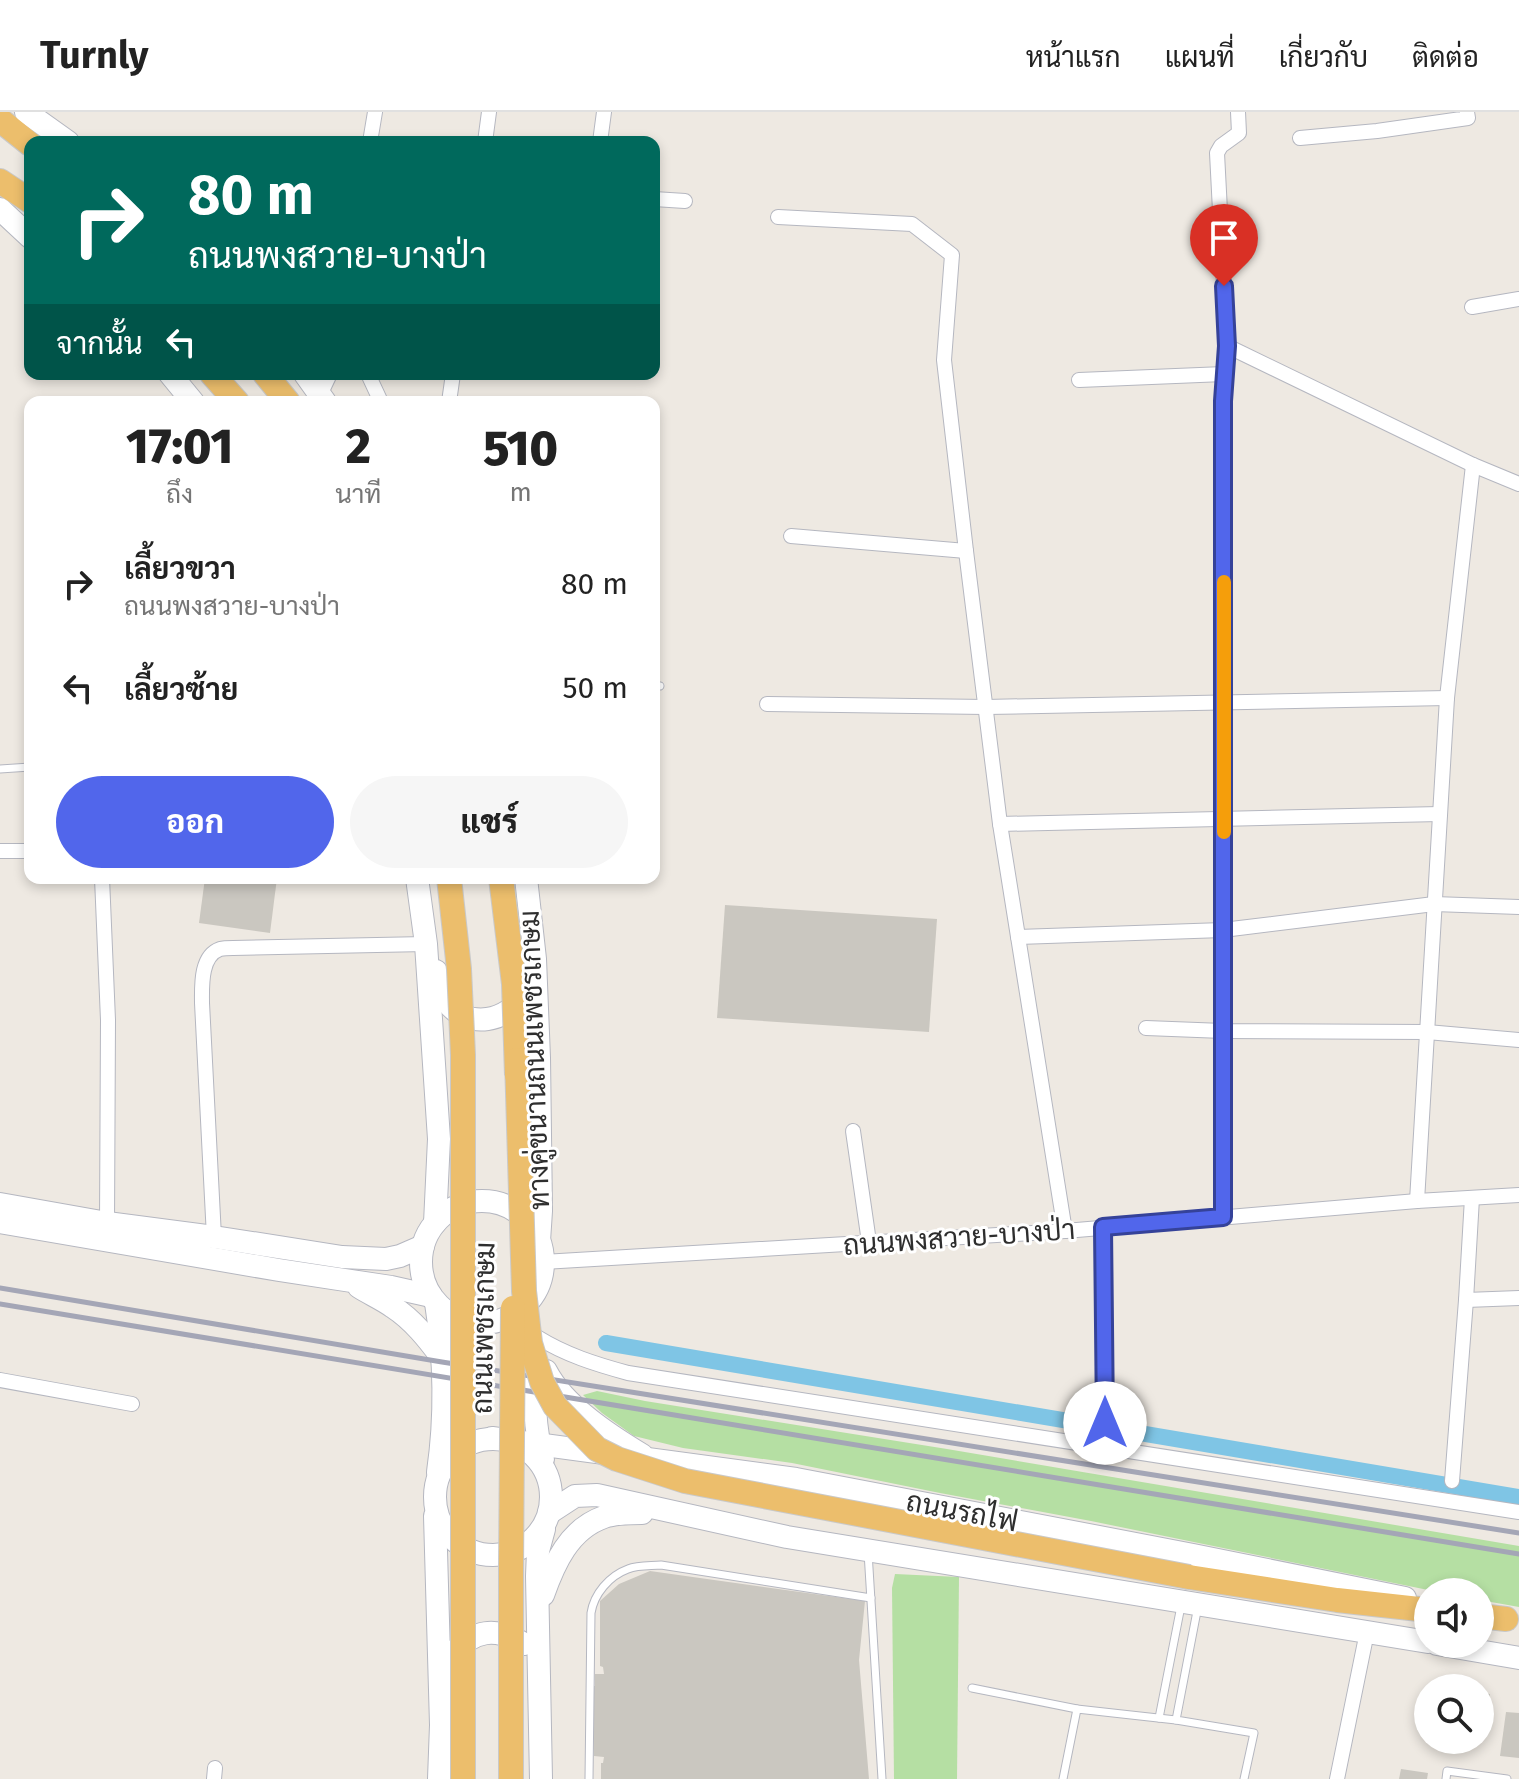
<!DOCTYPE html>
<html lang="th">
<head>
<meta charset="utf-8">
<style>
  body { margin:0; font-family:"Fira Sans",Sarabun,sans-serif; background:#f6f6f6; color:#222; height:100vh; display:flex; flex-direction:column; font-size:30px; white-space:nowrap }
  * { box-sizing:border-box; margin:0 }
  p { font-size:26px; color:#767676 }
  .icon { flex:none; width:44px; height:44px; fill:none; stroke:currentColor; stroke-width:2; stroke-linecap:round; stroke-linejoin:round }
  .map { position:relative; flex:1; overflow:hidden }
  .details { position:absolute; left:24px; top:284px; width:636px; height:488px; display:flex; flex-direction:column; background:#fff; border-radius:16px; box-shadow:0 4px 12px #0003 }
  .details>* { flex:none }
  .hud { position:absolute; left:24px; top:24px; width:636px; height:244px; border-radius:16px; box-shadow:0 4px 12px #0003; background:#00695c; color:#fff; overflow:hidden }
  .fabs { position:absolute; left:1414px; top:1466px; display:grid; gap:16px }
  .fabs a { display:grid; place-items:center; width:80px; height:80px; border-radius:50%; background:#fff; box-shadow:0 4px 12px #0003; font-size:40px }
  .pin { position:absolute; display:grid; place-items:center; width:68px; height:68px; color:#fff; margin:-82px -34px; border-radius:50% 50% 50% 0; rotate:-45deg; box-shadow:0 0 8px #0007 }
  .pin .icon { rotate:45deg }
  .me { position:absolute; width:88px; margin:-44px; rotate:0deg; stroke-linejoin:round; filter:drop-shadow(0 0 6px #0008) }
  .turn { display:flex; align-items:center; gap:28px; height:168px; padding:0 32px; font-size:36px }
  .turn .icon { width:104px; height:104px; stroke-width:2.5 }
  .turn b { display:block; font-size:56px; line-height:68px }
  .then { display:flex; align-items:center; height:76px; padding:0 32px; background:#0003; gap:16px; font-size:30px }
  .eta { display:flex; justify-content:space-evenly; align-items:center; height:136px; text-align:center }
  .eta b { font-size:48px; font-weight:800; line-height:56px }
  .action { display:flex; gap:16px; margin-top:auto; padding:16px 32px }
  .action a { flex:1; height:92px; border-radius:48px; background:#5166eb; color:#fff; font-size:32px; font-weight:800; line-height:92px; text-align:center }
  .action a+a { background:#f6f6f6; color:#222 }
  ul { padding:0; list-style:none }
  li { display:flex; align-items:center; gap:24px; height:104px; padding:0 32px }
  li div { flex:1 }
  li b { display:block; font-size:30px }
  li em { font-style:normal }
  header { display:flex; align-items:center; gap:48px; box-sizing:border-box; height:112px; padding:0 40px; background:#fff; border-bottom:2px solid #e0e0e0 }
  header strong { font-size:38px }
  nav { display:flex; gap:44px; margin-inline-start:auto; font-size:28px }
  .map>svg:first-child { display:block }
  .green { fill:#b5dfa3 }
  .lines { fill:none; stroke-linecap:round; stroke-linejoin:round }
  .canal { stroke:#7fc5e5; stroke-width:16 }
  .building { fill:#cac7c0 }
  .service-casing { stroke:#b5b7c0; stroke-width:9 }
  .minor-casing { stroke:#b5b7c0; stroke-width:16 }
  .secondary-casing { stroke:#b5b7c0; stroke-width:24 }
  .trunk-casing { stroke:#c9c9c9; stroke-width:26 }
  .service { stroke:#fff; stroke-width:7 }
  .minor { stroke:#fff; stroke-width:14 }
  .secondary { stroke:#fff; stroke-width:22 }
  .trunk { stroke:#ecbe6c; stroke-width:24 }
  .rail { stroke:#a4a6b6; stroke-width:5 }
  .trunk-bridge-casing { stroke:#c9c9c9; stroke-width:26; stroke-linecap:butt }
  .trunk-bridge { stroke:#ecbe6c; stroke-width:24 }
  .route-casing { stroke:#354299; stroke-width:20 }
  .route { stroke:#5166eb; stroke-width:14 }
  .slow { stroke:#f59e0b; stroke-width:14 }
  .labels { text-anchor:middle; stroke-width:6; stroke-linejoin:round; paint-order:stroke }
  .street-label { font-size:28px; fill:#2e2e2e; stroke:#fff }
</style>
</head>
<body>
<header>
<strong>Turnly</strong>
<nav><a>หน้าแรก</a><a>แผนที่</a><a>เกี่ยวกับ</a><a>ติดต่อ</a></nav>
</header>
<div class="map">
<svg width="1519" height="1667" viewBox="0 0 1519 1667">
  <rect width="100%" height="100%" fill="#eee9e2"/>
  <g class="green">
    <path d="M597 1279 645 1289 947 1337 1519 1434V1495L1480 1488V1480H1438L1091 1409 940 1381 792 1351 683 1336 634 1324 602 1301 583 1283Z"/>
    <path d="M895 1462 959 1465 957 1667H894L892 1476Z"/>
  </g>
  <g class="lines">
    <path class="canal" d="M606 1231 1519 1385"/>
  </g>
  <g class="building">
    <path d="M205 766H277L270 821 199 811Z"/>
    <path d="M725 793 937 807 929 920 717 906Z"/>
    <path d="M650 1459 865 1489 859 1548 869 1667H601V1651H603L604 1645 594 1644 592 1574H595V1562H604L603 1555 600 1554V1489L619 1472Z"/>
    <path d="M1480 1581 1490 1582 1484 1618 1480 1617Z"/>
    <path d="M1506 1600 1519 1601V1646L1500 1644Z"/>
    <path d="M1401 1657 1428 1661 1427 1667H1399Z"/>
  </g>
  <g class="lines">
    <g class="service-casing">
      <g id="service">
        <path d="M654 573 660 574"/>
        <path d="M0 657 30 655"/>
        <path d="M868 1440 882 1667"/>
        <path d="M1198 1494 1176 1608 1254 1621 1244 1667"/>
        <path d="M972 1576 1077 1597"/>
        <path d="M1159 1606 1181 1494"/>
        <path d="M589 1667 591 1501C594 1482 609 1464 628 1457 638 1453 650 1454 661 1453L871 1486"/>
        <path d="M1063 1667 1077 1597 1176 1608"/>
        <path d="M1446 1667 1447 1659 1507 1667"/>
      </g>
    </g>
    <g class="minor-casing">
      <g id="minor">
        <path d="M1300 26 1377 19 1468 6 1467 0"/>
        <path d="M370 30 375 0"/>
        <path d="M485 30 489 0"/>
        <path d="M600 30 604 0"/>
        <path d="M654 87 685 89"/>
        <path d="M778 105 912 112 952 143 944 248 966 439 1000 712 1065 1119"/>
        <path d="M1472 195 1519 187"/>
        <path d="M1227 234 1473 353 1519 372"/>
        <path d="M368 262 381 290"/>
        <path d="M1079 268 1224 262"/>
        <path d="M320 283 330 262"/>
        <path d="M449 290 453 262"/>
        <path d="M791 424 966 439"/>
        <path d="M767 592 986 595 1447 586"/>
        <path d="M1000 712 1440 702"/>
        <path d="M0 739H30"/>
        <path d="M102 766 108 908 107 1111"/>
        <path d="M1018 825 1223 818 1434 792 1519 795"/>
        <path d="M1146 916 1223 919 1427 920 1519 928"/>
        <path d="M853 1019 869 1130"/>
        <path d="M1417 1089 1447 586 1473 353"/>
        <path d="M1223 1105V289L1227 234 1217 41 1221 34 1239 21 1238 0"/>
        <path d="M1103 1115 1105 1311"/>
        <path d="M214 1125 202 891C202 875 200 844 220 837 224 836 229 836 233 836L426 832"/>
        <path d="M543 1150 1065 1119 1417 1089 1519 1083"/>
        <path d="M1466 1188 1519 1186"/>
        <path d="M537 1225C566 1243 595 1252 628 1261L1519 1400"/>
        <path d="M0 1268 132 1292"/>
        <path d="M1452 1369 1466 1188 1472 1086"/>
        <path d="M214 1667 215 1656"/>
        <path d="M1337 1667 1367 1520"/>
      </g>
    </g>
    <g class="secondary-casing">
      <g id="secondary">
        <path d="M26 0 68 30"/>
        <path d="M0 97 30 125"/>
        <path d="M170 262 193 290"/>
        <path d="M305 262 325 290"/>
        <path d="M417 766 426 832 439 1027 435 1111"/>
        <path d="M526 766 535 847 539 946 541 1099 539 1129"/>
        <path d="M436 859C438 870 440 881 447 890 468 918 508 910 524 882"/>
        <circle cx="482" cy="1150" r="61"/>
        <path d="M0 1092 107 1111 214 1125 342 1145 386 1147 400 1144 423 1134"/>
        <path d="M0 1110 279 1158 391 1175 431 1184"/>
        <path d="M359 1175C370 1182 382 1187 393 1195 413 1208 428 1227 442 1246"/>
        <path d="M436 1191C445 1247 446 1304 438 1360"/>
        <path d="M535 1250C534 1283 534 1316 543 1347"/>
        <path d="M546 1259C564 1294 609 1323 642 1343"/>
        <path d="M492 1326 796 1367 1193 1443 1405 1486"/>
        <circle cx="493" cy="1385" r="58"/>
        <path d="M549 1401 575 1384 597 1383 787 1425 1428 1530"/>
        <path d="M435 1404 441 1613 439 1667"/>
        <path d="M543 1483C554 1452 569 1417 604 1405 615 1401 629 1401 642 1401"/>
        <path d="M1437 1532 1519 1546"/>
        <path d="M452 1542C474 1518 495 1514 524 1532"/>
        <path d="M541 1667 537 1464 538 1439 544 1417"/>
      </g>
    </g>
    <g class="trunk-casing">
      <g id="trunk">
        <path d="M0 8 30 32"/>
        <path d="M0 69 30 89"/>
        <path d="M212 262 237 290"/>
        <path d="M265 262 288 290"/>
        <path d="M1189 1465 1337 1488 1428 1498"/>
        <path d="M1480 1504 1506 1507"/>
      </g>
    </g>
    <use href="#service" class="service"/>
    <use href="#minor" class="minor"/>
    <use href="#secondary" class="secondary"/>
    <use href="#trunk" class="trunk"/>
    <g class="rail">
      <path d="M0 1176 442 1250 1519 1421"/>
      <path d="M0 1192 1519 1442"/>
    </g>
    <g class="trunk-bridge-casing">
      <g id="trunk-bridge">
        <path d="M449 766 459 857 463 943V1667"/>
        <path d="M501 766 514 872 517 963"/>
        <path d="M517 948 524 1179 530 1231 542 1270 555 1294 597 1337 617 1347 685 1369 1189 1465"/>
        <path d="M511 1667V1459L513 1196"/>
      </g>
    </g>
    <use href="#trunk-bridge" class="trunk-bridge"/>
  </g>
  <g class="lines">
    <g class="route-casing">
      <path id="route" d="M1105 1311 1103 1115 1223 1105V289L1227 234 1224 174"/>
    </g>
    <use href="#route" class="route"/>
    <path class="slow" d="M1224 470V720"/>
  </g>
  <g class="labels">
    <g class="street-label">
      <text transform="translate(534 948) rotate(-92)" y="10">ทางคู่ขนานถนนเพชรเกษม</text>
      <text transform="translate(959 1125) rotate(-4)" y="10">ถนนพงสวาย-บางป่า</text>
      <text transform="translate(483 1216) rotate(-89)" y="10">ถนนเพชรเกษม</text>
      <text transform="translate(962 1399) rotate(11)" y="10">ถนนรถไฟ</text>
    </g>
  </g>
</svg>
<div class="fabs">
<a><svg class="icon" aria-label="sound" viewBox="0 0 24 24"><path d="M4 9h4l5-4v14l-5-4H4zM17 9q2 3 0 6"/></svg></a>
<a><svg class="icon" aria-label="search" viewBox="0 0 24 24"><circle cx="10" cy="10" r="6"/><path d="M15 15l6 6"/></svg></a>
</div>
<div class="pin" style="left:1224px;top:174px;background:#d93025"><svg class="icon" aria-label="arrive" viewBox="0 0 24 24"><path d="M6 21V4h12l-3 4 3 4H6"/></svg></div>
<svg class="me" style="left:1105px;top:1311px" viewBox="-20 -20 40 40"><circle r="19" fill="#fff"/><path d="M0-13L10 11 0 6-10 11z" fill="#5166eb"/></svg>
<div class="hud">
<div class="turn"><svg class="icon" aria-label="right" viewBox="0 0 24 24"><path d="M7 20v-9h11M14 6l5 5-5 5"/></svg><div><b>80 m</b>ถนนพงสวาย-บางป่า</div></div>
<div class="then">จากนั้น<svg class="icon" aria-label="left" viewBox="0 0 24 24"><path d="M17 20v-9H6M10 6l-5 5 5 5"/></svg></div>
</div>
<section class="details">
<div class="eta">
<div><b>17:01</b><p>ถึง</p></div>
<div><b>2</b><p>นาที</p></div>
<div><b>510</b><p>m</p></div>
</div>
<ul>
<li><svg class="icon" aria-label="right" viewBox="0 0 24 24"><path d="M7 20v-9h11M14 6l5 5-5 5"/></svg><div><b>เลี้ยวขวา</b><p>ถนนพงสวาย-บางป่า</p></div><em>80 m</em></li>
<li><svg class="icon" aria-label="left" viewBox="0 0 24 24"><path d="M17 20v-9H6M10 6l-5 5 5 5"/></svg><div><b>เลี้ยวซ้าย</b></div><em>50 m</em></li>
</ul>
<div class="action"><a>ออก</a><a>แชร์</a></div>
</section>
</div>
</body>
</html>
